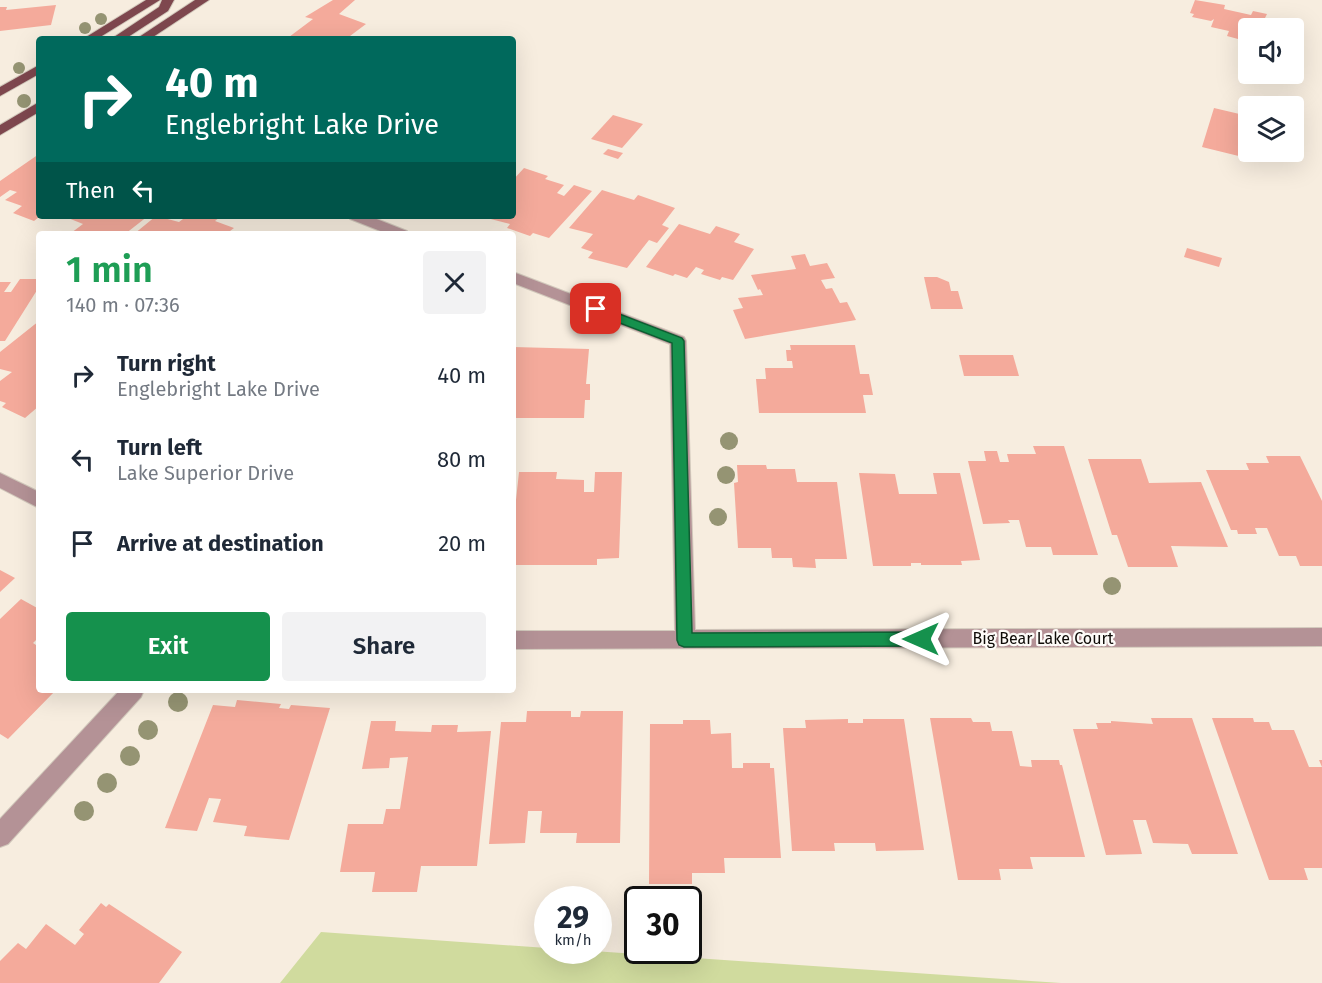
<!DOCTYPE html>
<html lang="en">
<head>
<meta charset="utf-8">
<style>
  body { margin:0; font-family:"Fira Sans",sans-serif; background:#f2f2f3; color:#1f2937; height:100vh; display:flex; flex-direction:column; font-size:22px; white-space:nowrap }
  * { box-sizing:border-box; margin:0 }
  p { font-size:20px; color:#747a83 }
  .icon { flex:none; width:33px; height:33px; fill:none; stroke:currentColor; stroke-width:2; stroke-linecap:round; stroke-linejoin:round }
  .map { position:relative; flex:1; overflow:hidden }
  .sheet { position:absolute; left:36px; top:231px; width:480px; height:462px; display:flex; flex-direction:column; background:#fff; border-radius:6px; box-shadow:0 6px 24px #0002 }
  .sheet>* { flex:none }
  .banner { position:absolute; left:36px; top:36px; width:480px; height:183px; border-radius:6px; box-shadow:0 6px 24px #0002; background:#00695c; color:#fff; overflow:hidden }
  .buttons { position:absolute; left:1238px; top:18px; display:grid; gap:12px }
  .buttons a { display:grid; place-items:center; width:66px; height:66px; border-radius:6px; background:#fff; box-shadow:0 6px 24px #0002; font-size:30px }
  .speed { position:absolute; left:534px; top:886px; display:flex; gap:12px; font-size:30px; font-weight:700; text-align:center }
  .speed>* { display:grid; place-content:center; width:78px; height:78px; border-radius:50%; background:#fff; box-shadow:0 6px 24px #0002; line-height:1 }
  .speed small { font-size:15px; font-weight:400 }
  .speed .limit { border:3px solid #111; border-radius:9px; background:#fff; color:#111 }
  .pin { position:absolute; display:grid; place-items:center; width:51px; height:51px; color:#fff; margin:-26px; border-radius:12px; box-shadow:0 3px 9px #0006 }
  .me { position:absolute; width:66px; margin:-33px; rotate:270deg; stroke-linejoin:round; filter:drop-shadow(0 0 4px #0008) }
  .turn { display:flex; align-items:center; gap:21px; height:126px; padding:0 30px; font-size:27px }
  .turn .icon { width:78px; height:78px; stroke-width:2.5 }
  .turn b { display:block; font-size:42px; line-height:51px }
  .then { display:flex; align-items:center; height:57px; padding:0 30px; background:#0003; gap:12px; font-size:22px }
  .round { display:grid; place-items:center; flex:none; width:63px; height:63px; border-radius:6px; background:#f2f2f3 }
  .head { display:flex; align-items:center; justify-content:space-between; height:102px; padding:0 30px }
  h1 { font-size:36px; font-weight:600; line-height:45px; color:#1e9e55 }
  .action { display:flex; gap:12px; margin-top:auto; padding:12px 30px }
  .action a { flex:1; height:69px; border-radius:6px; background:#15914d; color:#fff; font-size:24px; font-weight:600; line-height:69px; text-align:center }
  .action a+a { background:#f2f2f3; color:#1f2937 }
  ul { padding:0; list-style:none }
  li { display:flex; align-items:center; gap:18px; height:84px; padding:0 30px }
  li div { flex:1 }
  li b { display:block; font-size:22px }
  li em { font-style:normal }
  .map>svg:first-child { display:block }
  .green { fill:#d0db9e }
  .building { fill:#f4aa9b }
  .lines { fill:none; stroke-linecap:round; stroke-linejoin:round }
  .minor-casing { stroke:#d2c9bc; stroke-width:2 }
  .major-casing { stroke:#d2c9bc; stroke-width:2 }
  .minor { fill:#b49296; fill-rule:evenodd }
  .major { fill:#7e474e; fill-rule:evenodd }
  .tree { fill:#959473 }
  .route { fill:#15914d; stroke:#0e5e32; stroke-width:1.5 }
  .labels { text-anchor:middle; stroke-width:4.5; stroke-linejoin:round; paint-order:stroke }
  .street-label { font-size:16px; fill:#0e0b07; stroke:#fdfbf8 }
</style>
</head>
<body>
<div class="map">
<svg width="1322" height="983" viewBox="0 0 1322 983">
  <rect width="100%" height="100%" fill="#f7eddf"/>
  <path class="green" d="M321 932 547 948 548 951H593L1061 983H280Z"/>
  <g class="building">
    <path d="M333 0H355L339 14 366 24 346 39 289 37 313 19 305 17Z"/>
    <path d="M1195 0 1225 5 1224 9 1251 15 1253 11 1267 14 1265 18 1293 24 1292 28H1248V42L1242 41 1243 36 1239 35 1238 39 1227 36 1229 31 1211 27 1214 19 1211 21 1192 17 1194 14 1190 13Z"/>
    <path d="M56 5 51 25 0 31V7H7L6 10Z"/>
    <path d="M1214 108 1248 116V152H1262L1259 161 1202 147Z"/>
    <path d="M613 115 643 124 622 148 591 139Z"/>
    <path d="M608 149 623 153 618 159 603 154Z"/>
    <path d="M39 154V217L34 221 13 213 22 206 5 200 17 192 10 190 0 197V181Z"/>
    <path d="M524 168 548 176 545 179 564 185 557 193 564 196 574 185 592 191 549 238 533 233 530 236 507 228 510 224 479 216H513V180Z"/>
    <path d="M602 190 634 200 638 195 675 208 662 225 669 228 657 243 649 240 627 268 588 258 593 252 581 248 593 234 569 228Z"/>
    <path d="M63 216H148L125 234H108L101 231 97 234H74L71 233 83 224Z"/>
    <path d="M156 216 179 222 187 216 201 218 216 216 220 217 215 221 234 228 226 234H134Z"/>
    <path d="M679 224 710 234 716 226 740 234 734 242 754 249 733 280 722 277 720 280 701 274 704 270 696 267 687 278 675 274 673 276 646 267Z"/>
    <path d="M1187 248 1222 258 1219 267 1184 257Z"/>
    <path d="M805 254 810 266 827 263 835 278 821 280 826 289 832 288 840 303 847 302 856 320 745 339 733 310 743 308 738 298 763 295 760 289 758 290 751 275 796 269 791 256Z"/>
    <path d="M924 277H937L949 282 951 291H958L963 309H931Z"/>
    <path d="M20 279H39V287L5 341H0V282H11L4 292H11Z"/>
    <path d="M39 321V406L25 418 2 407 6 403 0 401V381L12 372 0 369V352Z"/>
    <path d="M790 345H855L860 374H869L873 395H863L866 413H759L756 379H766L765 368H793L792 361H787L786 350H791Z"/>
    <path d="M513 347 589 349 586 384H590V400H585L584 418H513Z"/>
    <path d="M959 355H1013L1019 376H964Z"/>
    <path d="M1033 446H1064L1098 555H1053L1051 547H1026L1019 520H1008L1010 523 983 524 968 461H986L984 451H997L1000 462H1009L1007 454H1036Z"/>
    <path d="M1266 456H1300L1322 501V566H1300L1296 556H1279L1267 528H1255L1257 534H1238L1237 530H1231L1206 470H1249L1246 463H1269Z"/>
    <path d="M1088 459H1141L1149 483 1201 482 1228 547 1171 546 1178 567H1128L1117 535H1112Z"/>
    <path d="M737 465H766L767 469H795L797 482H837L847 559H815L816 568 793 567 792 558H772L771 548H738L734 483 738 482Z"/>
    <path d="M519 472H557L556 479 584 480V492H594L595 472H622L619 558 597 559V565H513V528Z"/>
    <path d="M859 473 895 474 899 494H937L933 473H960L980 560 961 561 962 565H921V563H911V566H873Z"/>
    <path d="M0 570 15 578 0 592Z"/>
    <path d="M21 599 39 609V637L33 643 39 647V690H56L8 739 0 734V619Z"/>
    <path d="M237 700 281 704 279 708 289 709 291 705 330 708 289 840 244 836 247 826 213 822 221 799 209 798 197 831 165 828 213 705 235 707Z"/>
    <path d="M527 711H571V717H580L581 711H623L620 843H576L577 833H540L542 811H528L525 843 489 844 501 722H526Z"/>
    <path d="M930 718H971L973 722H990L992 731H1012L1020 766 1032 767 1031 760H1059L1060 765H1062L1085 857H1030L1033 869H999L1001 880H958Z"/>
    <path d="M1151 718H1192L1238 854H1192L1188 844 1153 843 1146 820H1133L1142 854 1106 855 1073 729H1098L1096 723H1111V721L1153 724Z"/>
    <path d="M1212 718H1253L1254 722H1269L1272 730H1294L1309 767H1322L1319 760H1322V868H1304L1308 880H1269Z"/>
    <path d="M848 719V723H863V719H904L924 850 876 851 875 843H834L835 851H792L783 728H806L805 720Z"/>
    <path d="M683 720H710L711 734 731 733 732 768H743V763H770V768H774L781 858H724L725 873H692V884H649L650 724H683Z"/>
    <path d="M371 721H396L395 731 431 732 432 725H458L457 732 491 731 477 866H421L417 892H372L375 872H340L348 824H383L386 809H400L408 757 390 758 389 768 362 769Z"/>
    <path d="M101 903 106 907 109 904 182 952 159 983H0V961L18 943 26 949 46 924 75 945 84 934 79 930Z"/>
  </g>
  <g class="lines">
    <g class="minor-casing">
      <g id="minor">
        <path d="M348 216H369L407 231 409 234H388L350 219Z"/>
        <path d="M513 272 684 337 686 341 695 630 1322 628V646L513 649V631H675L670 344 513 283Z"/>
        <path d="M0 473 39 492V508L0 488Z"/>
        <path d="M120 690H144L141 697 8 844 0 847V819Z"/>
      </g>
    </g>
    <g class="major-casing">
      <g id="major">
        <path d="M146 0H160L97 39H83Z"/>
        <path d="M162 0H174L168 11 125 39H111L159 7Z"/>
        <path d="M195 0H209L150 39H136Z"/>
        <path d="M39 65V74L0 96V87Z"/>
        <path d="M39 102V112L0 135V125Z"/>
      </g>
    </g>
    <use href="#minor" class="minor"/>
    <use href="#major" class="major"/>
  </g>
  <g class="tree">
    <circle cx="101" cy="19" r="6"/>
    <circle cx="85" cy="28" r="6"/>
    <circle cx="19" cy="68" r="6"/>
    <circle cx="24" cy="101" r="7"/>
    <circle cx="729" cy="441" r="9"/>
    <circle cx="726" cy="475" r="9"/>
    <circle cx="718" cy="517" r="9"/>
    <circle cx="1112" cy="586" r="9"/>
    <circle cx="178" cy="702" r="10"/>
    <circle cx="148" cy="730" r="10"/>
    <circle cx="130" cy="756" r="10"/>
    <circle cx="107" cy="783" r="10"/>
    <circle cx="84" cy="811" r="10"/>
  </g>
  <path class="route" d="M596 305 682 338 684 341 692 633 921 632 926 634 928 639 926 644 921 646 684 647 679 645 677 640 672 343 591 312 590 309Z"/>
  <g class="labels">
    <g class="street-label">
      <text x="1043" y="644">Big Bear Lake Court</text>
    </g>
  </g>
</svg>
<div class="buttons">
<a><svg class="icon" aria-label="sound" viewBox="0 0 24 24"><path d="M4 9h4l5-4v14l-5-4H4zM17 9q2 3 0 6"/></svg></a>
<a><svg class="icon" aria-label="layers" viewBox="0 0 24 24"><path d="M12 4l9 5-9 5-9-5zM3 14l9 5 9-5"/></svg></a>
</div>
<div class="speed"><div>29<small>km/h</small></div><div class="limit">30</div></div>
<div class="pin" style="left:596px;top:309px;background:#d93025"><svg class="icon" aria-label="arrive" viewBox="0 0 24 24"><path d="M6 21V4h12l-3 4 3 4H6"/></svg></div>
<svg class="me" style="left:921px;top:639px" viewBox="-20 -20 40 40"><path d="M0-17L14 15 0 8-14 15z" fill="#15914d" stroke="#fff" stroke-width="4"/></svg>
<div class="banner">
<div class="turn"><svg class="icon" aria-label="right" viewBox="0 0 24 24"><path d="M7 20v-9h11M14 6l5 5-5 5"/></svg><div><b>40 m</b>Englebright Lake Drive</div></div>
<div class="then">Then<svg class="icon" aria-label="left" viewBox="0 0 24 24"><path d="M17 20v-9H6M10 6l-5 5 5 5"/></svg></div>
</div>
<section class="sheet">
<div class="head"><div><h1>1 min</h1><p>140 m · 07:36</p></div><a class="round"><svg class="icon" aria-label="close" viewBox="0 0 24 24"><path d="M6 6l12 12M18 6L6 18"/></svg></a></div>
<ul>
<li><svg class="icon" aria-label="right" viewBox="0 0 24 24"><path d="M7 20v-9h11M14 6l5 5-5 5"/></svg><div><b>Turn right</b><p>Englebright Lake Drive</p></div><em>40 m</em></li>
<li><svg class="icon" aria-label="left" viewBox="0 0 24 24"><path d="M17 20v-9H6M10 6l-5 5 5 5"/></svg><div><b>Turn left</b><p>Lake Superior Drive</p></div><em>80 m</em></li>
<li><svg class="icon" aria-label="arrive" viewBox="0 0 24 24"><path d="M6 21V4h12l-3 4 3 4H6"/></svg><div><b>Arrive at destination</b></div><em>20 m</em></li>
</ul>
<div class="action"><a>Exit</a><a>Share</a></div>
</section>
</div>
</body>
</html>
